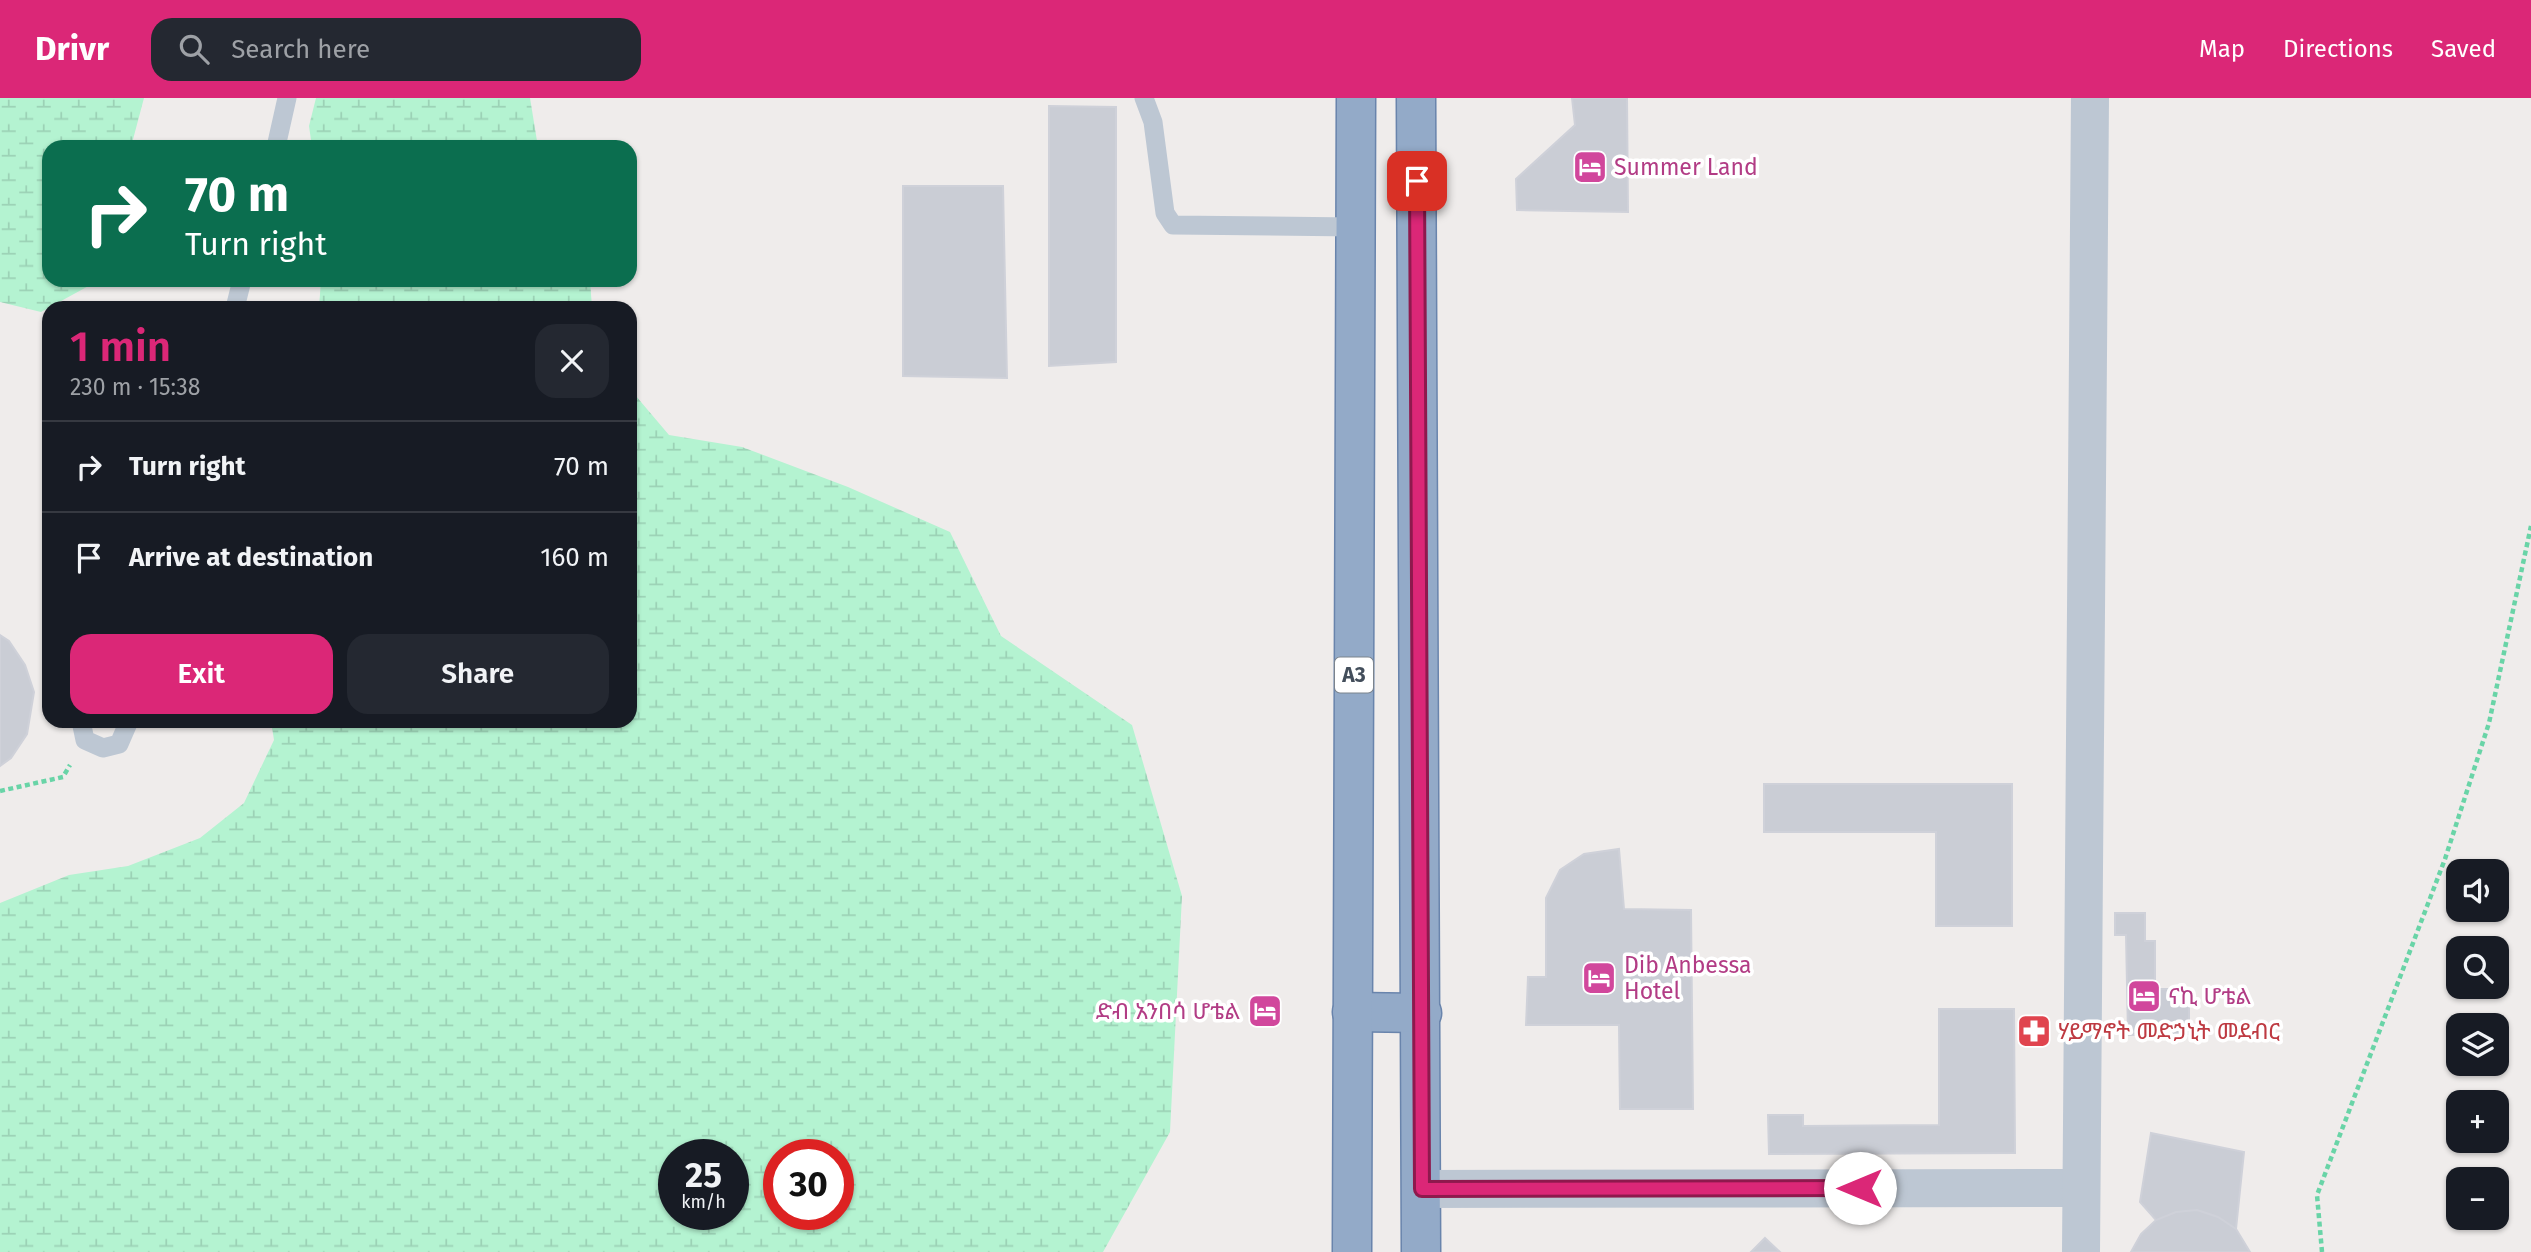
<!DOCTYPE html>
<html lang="en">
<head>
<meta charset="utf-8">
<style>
  body { margin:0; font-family:"Fira Sans","Noto Sans Ethiopic",sans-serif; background:#242831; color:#f1f3f6; height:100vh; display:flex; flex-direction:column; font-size:26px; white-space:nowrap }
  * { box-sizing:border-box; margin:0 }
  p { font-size:23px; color:#9ea1a6 }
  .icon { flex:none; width:38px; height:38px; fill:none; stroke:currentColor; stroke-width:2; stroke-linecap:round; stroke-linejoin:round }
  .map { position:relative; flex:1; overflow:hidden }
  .drawer { position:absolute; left:42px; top:203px; width:595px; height:427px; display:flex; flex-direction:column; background:#171b24; border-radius:21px; box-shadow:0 2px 5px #0004 }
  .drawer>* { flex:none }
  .banner { position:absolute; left:42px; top:42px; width:595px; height:147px; border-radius:21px; box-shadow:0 2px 5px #0004; background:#0b6e4f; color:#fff; overflow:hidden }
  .fabs { position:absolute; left:2446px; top:761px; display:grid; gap:14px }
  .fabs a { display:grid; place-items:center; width:63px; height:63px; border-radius:14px; background:#171b24; box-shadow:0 2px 5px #0004; font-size:35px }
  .speed { position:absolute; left:658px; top:1041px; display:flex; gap:14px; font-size:35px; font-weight:700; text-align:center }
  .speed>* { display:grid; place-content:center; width:91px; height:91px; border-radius:50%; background:#171b24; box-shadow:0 2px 5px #0004; line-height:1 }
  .speed small { font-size:18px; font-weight:400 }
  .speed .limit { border:10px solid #d22; background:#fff; color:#111 }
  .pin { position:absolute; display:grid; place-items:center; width:60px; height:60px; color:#fff; margin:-30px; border-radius:14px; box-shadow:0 4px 10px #0006 }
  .me { position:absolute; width:77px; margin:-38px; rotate:270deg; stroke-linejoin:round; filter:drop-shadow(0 0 5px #0008) }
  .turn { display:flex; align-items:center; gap:24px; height:147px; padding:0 28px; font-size:32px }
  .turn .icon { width:91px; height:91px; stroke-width:2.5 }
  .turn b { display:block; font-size:49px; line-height:60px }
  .round { display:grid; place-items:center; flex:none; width:74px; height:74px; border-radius:21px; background:#242831 }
  .head { display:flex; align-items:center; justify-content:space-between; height:119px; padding:0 28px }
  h1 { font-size:42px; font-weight:600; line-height:52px; color:#db2777 }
  .action { display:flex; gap:14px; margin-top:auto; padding:14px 28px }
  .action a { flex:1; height:80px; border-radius:21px; background:#db2777; color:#fff; font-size:28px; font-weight:600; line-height:80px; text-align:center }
  .action a+a { background:#242831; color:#f1f3f6 }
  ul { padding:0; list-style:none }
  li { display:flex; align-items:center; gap:21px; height:91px; padding:0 28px; border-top:2px solid #363941 }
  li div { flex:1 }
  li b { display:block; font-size:26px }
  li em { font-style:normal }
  header { display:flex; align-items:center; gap:42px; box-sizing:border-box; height:98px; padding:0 35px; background:#db2777; color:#fff }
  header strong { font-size:33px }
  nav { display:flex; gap:38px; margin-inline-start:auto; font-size:24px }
  .search { width:490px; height:63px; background:#242831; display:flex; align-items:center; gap:18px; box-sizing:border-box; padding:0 24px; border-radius:21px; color:#9ea1a6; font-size:26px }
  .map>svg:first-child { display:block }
  .wetland { fill:url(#wetland-marsh); fill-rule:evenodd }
  .building { fill:#cacdd5; stroke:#cfd1d9; stroke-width:2 }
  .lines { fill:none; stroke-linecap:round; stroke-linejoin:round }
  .trunk-casing { stroke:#6984ac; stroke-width:41 }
  .path { stroke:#69d4a7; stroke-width:4.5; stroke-dasharray:5 3.5; stroke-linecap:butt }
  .service { stroke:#bdc7d3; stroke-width:19 }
  .minor { stroke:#bdc7d3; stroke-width:38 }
  .trunk { stroke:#93aac8; stroke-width:38 }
  .route-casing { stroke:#8e194d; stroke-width:18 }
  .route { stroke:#db2777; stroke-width:12 }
  .labels { text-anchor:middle; stroke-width:7; stroke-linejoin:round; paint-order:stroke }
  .shield { fill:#fff; stroke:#7b838c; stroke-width:2 }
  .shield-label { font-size:21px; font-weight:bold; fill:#434e5b }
  .hotel-label { font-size:23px; fill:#b23c85; stroke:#fff; text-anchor:start }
  .health-label { font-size:23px; fill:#be3a42; stroke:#fff; text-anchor:start }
</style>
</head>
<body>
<header>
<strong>Drivr</strong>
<div class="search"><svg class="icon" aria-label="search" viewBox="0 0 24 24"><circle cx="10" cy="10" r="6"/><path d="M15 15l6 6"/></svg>Search here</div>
<nav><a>Map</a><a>Directions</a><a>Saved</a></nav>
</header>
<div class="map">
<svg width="2531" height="1154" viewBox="0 0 2531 1154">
  <defs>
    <pattern id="wetland-marsh" width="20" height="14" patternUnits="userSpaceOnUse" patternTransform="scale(1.75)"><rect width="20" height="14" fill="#b4f3d1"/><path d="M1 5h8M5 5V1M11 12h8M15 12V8" fill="none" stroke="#9cd2b6"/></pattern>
  </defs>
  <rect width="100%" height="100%" fill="#efeceb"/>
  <g class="wetland">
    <path d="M0 0H144L131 49H49V182H95L94 185 41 214 0 204Z"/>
    <path d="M316 0H530L538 49H312L309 28Z"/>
    <path d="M321 182H590L592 210H319Z"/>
    <path d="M630 291 669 337 742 349 848 389 950 434 1001 538 1132 627 1182 798 1170 1034 1103 1154H0V805L69 777 128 768 200 740 244 705 274 642 271 623H630ZM674 1057H733V1116H674ZM779 1057H838V1116H779Z"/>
  </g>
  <g class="building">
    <path d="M1572 0H1627L1628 114 1517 112 1516 81 1575 27Z"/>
    <path d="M1049 8 1116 9V264L1049 268Z"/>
    <path d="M903 88H1003L1007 280 903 278Z"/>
    <path d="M0 537 9 543 25 567 34 594 27 636 11 660 0 668Z"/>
    <path d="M1764 686H2012V828H1936V734H1764Z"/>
    <path d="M1619 751 1624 811 1691 812 1693 1011H1620L1619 927H1526L1528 879H1546V800L1560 772 1584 756Z"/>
    <path d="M2115 815H2145V843H2155V891H2189V936L2128 937 2126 837H2115Z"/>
    <path d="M1939 911H2014L2015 1055 1769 1056 1768 1017H1803V1028L1939 1027Z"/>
    <path d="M2151 1035 2244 1054 2236 1131 2156 1122 2140 1104Z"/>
    <path d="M2197 1112 2218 1119 2236 1131 2250 1154H2131L2141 1136 2156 1122 2176 1114Z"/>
    <path d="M1765 1140 1780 1154H1751Z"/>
  </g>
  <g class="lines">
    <g class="trunk-casing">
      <g id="trunk">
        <path d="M1416 0 1421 1154"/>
        <path d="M1352 914 1422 915"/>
        <path d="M1352 1154 1356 0"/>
      </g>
    </g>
    <g class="path">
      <path d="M0 693 63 679 70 667"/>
      <path d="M2322 1154 2317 1097 2445 761 2489 625 2531 428"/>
    </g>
    <g class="service">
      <path d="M1144 0 1153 24 1165 115 1173 127 1356 129"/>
      <path d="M276 49 287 0"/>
      <path d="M235 210 242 182"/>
      <path d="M81 623 85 642 103 650 119 646 129 623"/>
    </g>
    <g class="minor">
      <path d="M1422 1091 2080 1090"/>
      <path d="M2081 1154 2090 0"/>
    </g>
    <use href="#trunk" class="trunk"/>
  </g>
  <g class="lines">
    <g class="route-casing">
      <path id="route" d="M1417 83 1422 1091 1860 1090"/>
    </g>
    <use href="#route" class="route"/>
  </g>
  <defs>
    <g id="hotel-square" transform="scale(1.75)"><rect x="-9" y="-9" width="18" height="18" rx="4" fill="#d1479c" stroke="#fff"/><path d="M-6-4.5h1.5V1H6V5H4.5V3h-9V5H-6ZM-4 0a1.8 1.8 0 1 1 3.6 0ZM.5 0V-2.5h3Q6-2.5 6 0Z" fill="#fff"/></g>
    <g id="pharmacy-square" transform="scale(1.75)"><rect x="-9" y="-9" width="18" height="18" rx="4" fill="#e0444e" stroke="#fff"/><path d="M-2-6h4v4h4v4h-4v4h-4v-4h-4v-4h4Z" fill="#fff"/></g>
  </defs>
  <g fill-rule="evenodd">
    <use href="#hotel-square" x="1590" y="69"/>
    <use href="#hotel-square" x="1599" y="880"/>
    <use href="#hotel-square" x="2144" y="898"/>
    <use href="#hotel-square" x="1265" y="913"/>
    <use href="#pharmacy-square" x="2034" y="933"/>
  </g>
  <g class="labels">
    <rect class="shield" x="1335" y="559.5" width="38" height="35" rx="5"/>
    <g class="shield-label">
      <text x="1354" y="584">A3</text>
    </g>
    <g class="hotel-label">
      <text x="1614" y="77">Summer Land</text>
      <text x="1624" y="875">Dib Anbessa<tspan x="1624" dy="26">Hotel</tspan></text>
      <text x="2168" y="906">ናኪ ሆቴል</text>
      <text x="1240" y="921" text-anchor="end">ድብ አንበሳ ሆቴል</text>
    </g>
    <g class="health-label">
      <text x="2058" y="941">ሃይማኖት መድኃኒት መደብር</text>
    </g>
  </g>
</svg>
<div class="fabs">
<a><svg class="icon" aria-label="sound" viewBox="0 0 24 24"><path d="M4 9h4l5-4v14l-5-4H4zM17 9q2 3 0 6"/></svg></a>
<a><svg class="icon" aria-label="search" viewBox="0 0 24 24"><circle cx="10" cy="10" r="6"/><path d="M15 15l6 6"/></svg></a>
<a><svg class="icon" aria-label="layers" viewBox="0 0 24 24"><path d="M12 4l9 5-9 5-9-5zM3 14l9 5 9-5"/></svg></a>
<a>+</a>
<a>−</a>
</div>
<div class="speed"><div>25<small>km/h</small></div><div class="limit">30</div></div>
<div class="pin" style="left:1417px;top:83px;background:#d93025"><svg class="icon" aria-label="arrive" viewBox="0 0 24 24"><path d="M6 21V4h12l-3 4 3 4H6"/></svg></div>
<svg class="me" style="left:1860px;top:1090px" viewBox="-20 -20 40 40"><circle r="19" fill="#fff"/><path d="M0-13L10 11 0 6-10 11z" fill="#db2777"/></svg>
<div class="banner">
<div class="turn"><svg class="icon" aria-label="right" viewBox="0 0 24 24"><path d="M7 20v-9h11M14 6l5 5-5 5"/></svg><div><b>70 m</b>Turn right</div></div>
</div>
<section class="drawer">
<div class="head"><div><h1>1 min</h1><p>230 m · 15:38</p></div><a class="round"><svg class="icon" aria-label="close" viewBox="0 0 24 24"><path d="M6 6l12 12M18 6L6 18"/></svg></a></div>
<ul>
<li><svg class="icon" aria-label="right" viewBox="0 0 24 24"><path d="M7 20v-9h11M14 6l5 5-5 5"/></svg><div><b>Turn right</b></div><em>70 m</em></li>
<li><svg class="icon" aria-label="arrive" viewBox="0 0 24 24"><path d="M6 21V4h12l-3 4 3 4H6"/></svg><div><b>Arrive at destination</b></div><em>160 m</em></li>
</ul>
<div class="action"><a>Exit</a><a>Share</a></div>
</section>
</div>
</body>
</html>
